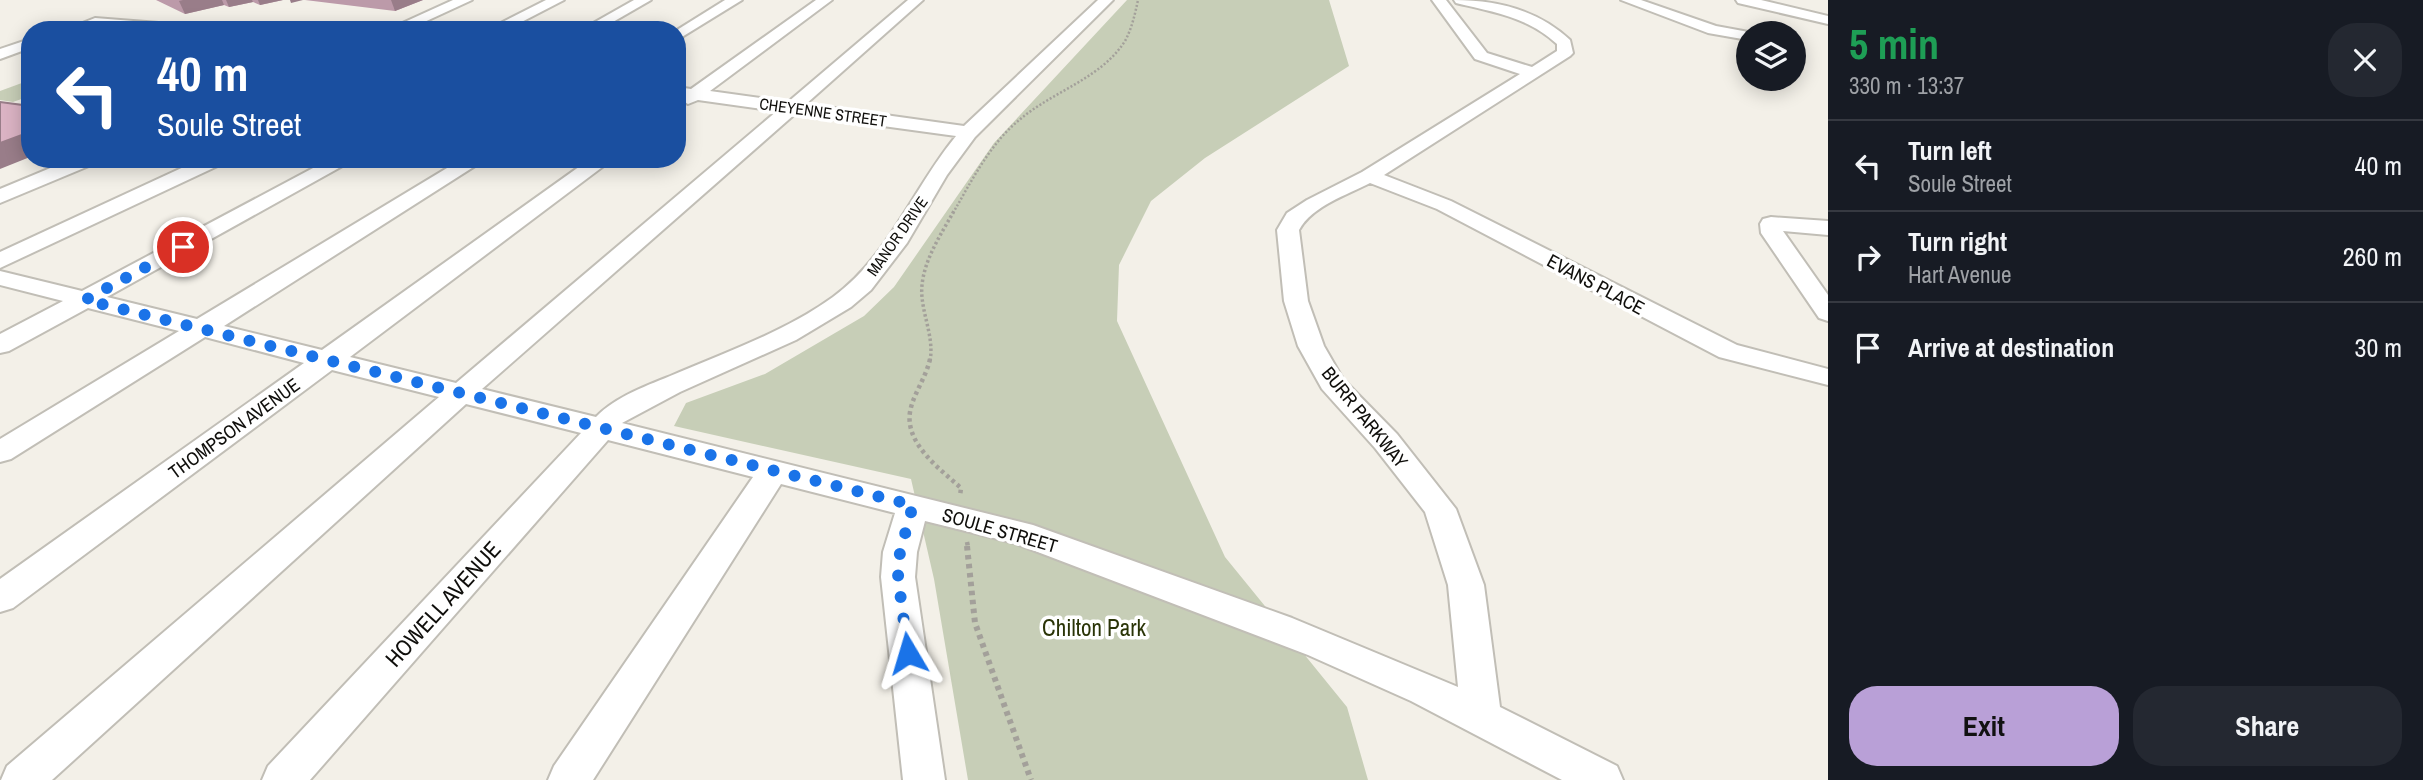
<!DOCTYPE html>
<html lang="en">
<head>
<meta charset="utf-8">
<style>
  body { margin:0; font-family:"Archivo Narrow",sans-serif; background:#242831; color:#f1f3f6; height:100vh; display:flex; flex-direction:column; font-size:26px; white-space:nowrap }
  * { box-sizing:border-box; margin:0 }
  p { font-size:23px; color:#9ea1a6 }
  .icon { flex:none; width:38px; height:38px; fill:none; stroke:currentColor; stroke-width:2; stroke-linecap:round; stroke-linejoin:round }
  .map { position:relative; flex:1; overflow:hidden }
  .sheet { display:flex; flex-direction:column; background:#171b24; width:595px }
  .sheet>* { flex:none }
  .banner { position:absolute; left:21px; top:21px; width:665px; height:147px; border-radius:28px; box-shadow:0 4px 18px #0003; background:#1a4fa0; color:#fff; overflow:hidden }
  .fabs { position:absolute; left:1736px; top:21px; display:grid; gap:14px }
  .fabs a { display:grid; place-items:center; width:70px; height:70px; border-radius:50%; background:#171b24; box-shadow:0 4px 18px #0003; font-size:35px }
  .pin { position:absolute; display:grid; place-items:center; width:60px; height:60px; color:#fff; margin:-30px; border:4px solid #fff; border-radius:50%; box-shadow:0 2px 7px #0007 }
  .me { position:absolute; width:77px; margin:-38px; rotate:353deg; stroke-linejoin:round; filter:drop-shadow(0 0 5px #0008) }
  .turn { display:flex; align-items:center; gap:24px; height:147px; padding:0 21px; font-size:32px }
  .turn .icon { width:91px; height:91px; stroke-width:2.5 }
  .turn b { display:block; font-size:49px; line-height:60px }
  .round { display:grid; place-items:center; flex:none; width:74px; height:74px; border-radius:28px; background:#242831 }
  .summary { display:flex; align-items:center; justify-content:space-between; height:119px; padding:0 21px }
  h1 { font-size:42px; font-weight:700; line-height:52px; color:#1e9e55 }
  .primary-button { display:flex; gap:14px; margin-top:auto; padding:14px 21px }
  .primary-button a { flex:1; height:80px; border-radius:28px; background:#b9a0d7; color:#111; font-size:28px; font-weight:700; line-height:80px; text-align:center }
  .primary-button a+a { background:#242831; color:#f1f3f6 }
  ul { padding:0; list-style:none }
  li { display:flex; align-items:center; gap:21px; height:91px; padding:0 21px; border-top:2px solid #363941 }
  li div { flex:1 }
  li b { display:block; font-size:26px }
  li em { font-style:normal }
  main { display:flex; flex:1; min-height:0 }
  .map>svg:first-child { display:block }
  .green { fill:#c7ceb7 }
  .lines { fill:none; stroke-linecap:round; stroke-linejoin:round }
  .minor-casing { stroke:#c1beb6; stroke-width:4 }
  .path-far3 { stroke:#a3a09a; stroke-width:2.5; stroke-dasharray:2 2; stroke-linecap:butt }
  .path-far2 { stroke:#a3a09a; stroke-width:3.5; stroke-dasharray:2.5 2.5; stroke-linecap:butt }
  .path-far1 { stroke:#a3a09a; stroke-width:4.5; stroke-dasharray:3.5 3.5; stroke-linecap:butt }
  .path { stroke:#a3a09a; stroke-width:6; stroke-dasharray:4.5 4.5; stroke-linecap:butt }
  .minor { fill:#fff; fill-rule:evenodd }
  .wall { fill:#bc9aa9 }
  .shaded-wall { fill:#997d89 }
  .building { fill:#dbb3c4; stroke:#997d89; stroke-width:2 }
  .route { stroke:#1a73e8; stroke-width:12; stroke-dasharray:0 21.6 }
  .labels { text-anchor:middle; stroke-width:7; stroke-linejoin:round; paint-order:stroke }
  .far-street-label { font-size:16px; fill:#0f0e0b; stroke:#fff }
  .street-label { font-size:19px; fill:#0f0e0b; stroke:#fff }
  .near-street-label { font-size:23px; fill:#0f0e0b; stroke:#fff }
  .near-park-label { font-size:23px; fill:#2a3407; stroke:#fff }
</style>
</head>
<body>
<main>
<div class="map">
<svg width="1828" height="780" viewBox="0 0 1828 780">
  <rect width="100%" height="100%" fill="#f3f0e8"/>
  <g class="green">
    <path d="M1127 0H1329L1349 66 1205 158 1151 201 1119 265 1117 321 1225 557 1347 707 1368 780H968L934 579 911 479 674 426 686 403 765 374 864 316 894 287 994 143Z"/>
    <path d="M30 80V96L13 102 0 100V91Z"/>
  </g>
  <g class="lines">
    <g class="minor-casing">
      <g id="minor">
        <path d="M453 0H472L407 30H387Z"/>
        <path d="M546 0H564L506 30H487Z"/>
        <path d="M634 0H651L599 30H581Z"/>
        <path d="M725 0H742L677 40V30Z"/>
        <path d="M816 0H832L710 91 788 102 908 0H923L806 104 964 126 1098 0H1113L975 137 947 175 907 243 871 290 851 307 796 340 680 392 622 423 1033 525 1292 618 1458 687 1448 585 1425 512 1375 448 1322 389 1298 346 1284 301 1277 230 1287 213 1307 200 1362 172 1520 74 1475 59 1432 0H1446L1487 53 1532 67 1557 51V44C1528 17 1493 12 1456 3L1454 0C1497 0 1538 10 1570 40L1573 53 1570 56 1384 175 1451 201 1737 345 1828 369V385L1719 357 1437 209 1370 183C1347 195 1312 206 1299 230L1308 301 1324 346 1343 379 1397 434 1456 509 1484 585 1500 707 1617 766 1623 780H1562L1411 701 1308 655 1014 543 925 521 917 552 915 577 945 780H903L881 577 883 552 895 513 781 484 593 780H548L554 766 753 477 608 440 310 780H262L268 766 581 433 466 404 52 780H1L7 766 439 397 332 370 13 608 0 612V579L304 363 205 337 11 459 0 462V439L179 331 88 308 9 351 0 353V334L63 301 0 285V271L82 291 330 159H355L107 297 197 319 462 159H486L224 326 322 350 590 159H613L350 357 456 383 777 111 698 100 688 104 677 97V87L691 89ZM795 114 956 136C913 188 889 256 833 297 786 331 729 351 675 374 649 385 616 396 596 417L482 389Z"/>
        <path d="M1621 0H1641L1716 26 1754 33H1748V40L1708 33Z"/>
        <path d="M1736 0H1761L1828 16V24L1738 3Z"/>
        <path d="M95 18 197 26 204 30 96 26 87 30H65Z"/>
        <path d="M30 39V48L0 59V49Z"/>
        <path d="M72 159H99L96 163 0 203V189Z"/>
        <path d="M201 159H227L224 163 0 268V252Z"/>
        <path d="M1771 217 1828 221V235L1783 231 1828 295V321L1819 318 1761 233 1760 224 1763 219Z"/>
      </g>
    </g>
    <path class="path-far3" d="M953 213C971 182 990 144 1018 121 1051 92 1101 79 1125 41 1132 28 1135 14 1138 0"/>
    <path class="path-far2" d="M930 361C934 339 924 319 922 297 919 267 940 236 954 211"/>
    <g class="path-far1">
      <path d="M930 359C926 378 913 394 910 412 905 444 940 469 961 488L960 496"/>
      <path d="M967 542 968 547"/>
    </g>
    <path class="path" d="M967 546 975 623 1031 780"/>
    <use href="#minor" class="minor"/>
  </g>
  <g class="wall">
    <path d="M156 0H283L260 5 253 2 229 7 224 5 185 14Z"/>
    <path d="M305 0H423L395 11Z"/>
  </g>
  <g class="shaded-wall">
    <path d="M183 0H222L224 5 185 14 179 1Z"/>
    <path d="M226 0H252L253 2 229 7Z"/>
    <path d="M258 0H283L260 5Z"/>
    <path d="M290 0H303L291 3Z"/>
    <path d="M391 0H423L395 11Z"/>
    <path d="M30 132V157L0 169V143Z"/>
  </g>
  <g class="building">
    <path d="M254 26 255 30H244Z"/>
    <path d="M0 102 30 106V132L0 143Z"/>
  </g>
  <g class="lines">
    <path class="route" d="M183 247 85 300 913 505 900 552 898 577 908 653"/>
  </g>
  <g class="labels">
    <g class="far-street-label">
      <text transform="translate(823 112) rotate(8)" y="6">CHEYENNE STREET</text>
      <text transform="translate(897 236) rotate(-55)" y="6">MANOR DRIVE</text>
    </g>
    <g class="street-label">
      <text transform="translate(1596 284) rotate(28)" y="7">EVANS PLACE</text>
      <text transform="translate(1365 417) rotate(51)" y="7">BURR PARKWAY</text>
      <text transform="translate(234 428) rotate(-36)" y="7">THOMPSON AVENUE</text>
      <text transform="translate(1000 530) rotate(16)" y="7">SOULE STREET</text>
    </g>
    <g class="near-street-label">
      <text transform="translate(443 604) rotate(-48)" y="8">HOWELL AVENUE</text>
    </g>
    <g class="near-park-label">
      <text x="1094" y="636">Chilton Park</text>
    </g>
  </g>
</svg>
<div class="fabs">
<a><svg class="icon" aria-label="layers" viewBox="0 0 24 24"><path d="M12 4l9 5-9 5-9-5zM3 14l9 5 9-5"/></svg></a>
</div>
<div class="pin" style="left:183px;top:247px;background:#d93025"><svg class="icon" aria-label="arrive" viewBox="0 0 24 24"><path d="M6 21V4h12l-3 4 3 4H6"/></svg></div>
<svg class="me" style="left:908px;top:653px" viewBox="-20 -20 40 40"><path d="M0-17L14 15 0 8-14 15z" fill="#1a73e8" stroke="#fff" stroke-width="4"/></svg>
<div class="banner">
<div class="turn"><svg class="icon" aria-label="left" viewBox="0 0 24 24"><path d="M17 20v-9H6M10 6l-5 5 5 5"/></svg><div><b>40 m</b>Soule Street</div></div>
</div>
</div>
<section class="sheet">
<div class="summary"><div><h1>5 min</h1><p>330 m · 13:37</p></div><a class="round"><svg class="icon" aria-label="close" viewBox="0 0 24 24"><path d="M6 6l12 12M18 6L6 18"/></svg></a></div>
<ul>
<li><svg class="icon" aria-label="left" viewBox="0 0 24 24"><path d="M17 20v-9H6M10 6l-5 5 5 5"/></svg><div><b>Turn left</b><p>Soule Street</p></div><em>40 m</em></li>
<li><svg class="icon" aria-label="right" viewBox="0 0 24 24"><path d="M7 20v-9h11M14 6l5 5-5 5"/></svg><div><b>Turn right</b><p>Hart Avenue</p></div><em>260 m</em></li>
<li><svg class="icon" aria-label="arrive" viewBox="0 0 24 24"><path d="M6 21V4h12l-3 4 3 4H6"/></svg><div><b>Arrive at destination</b></div><em>30 m</em></li>
</ul>
<div class="primary-button"><a>Exit</a><a>Share</a></div>
</section>
</main>
</body>
</html>
